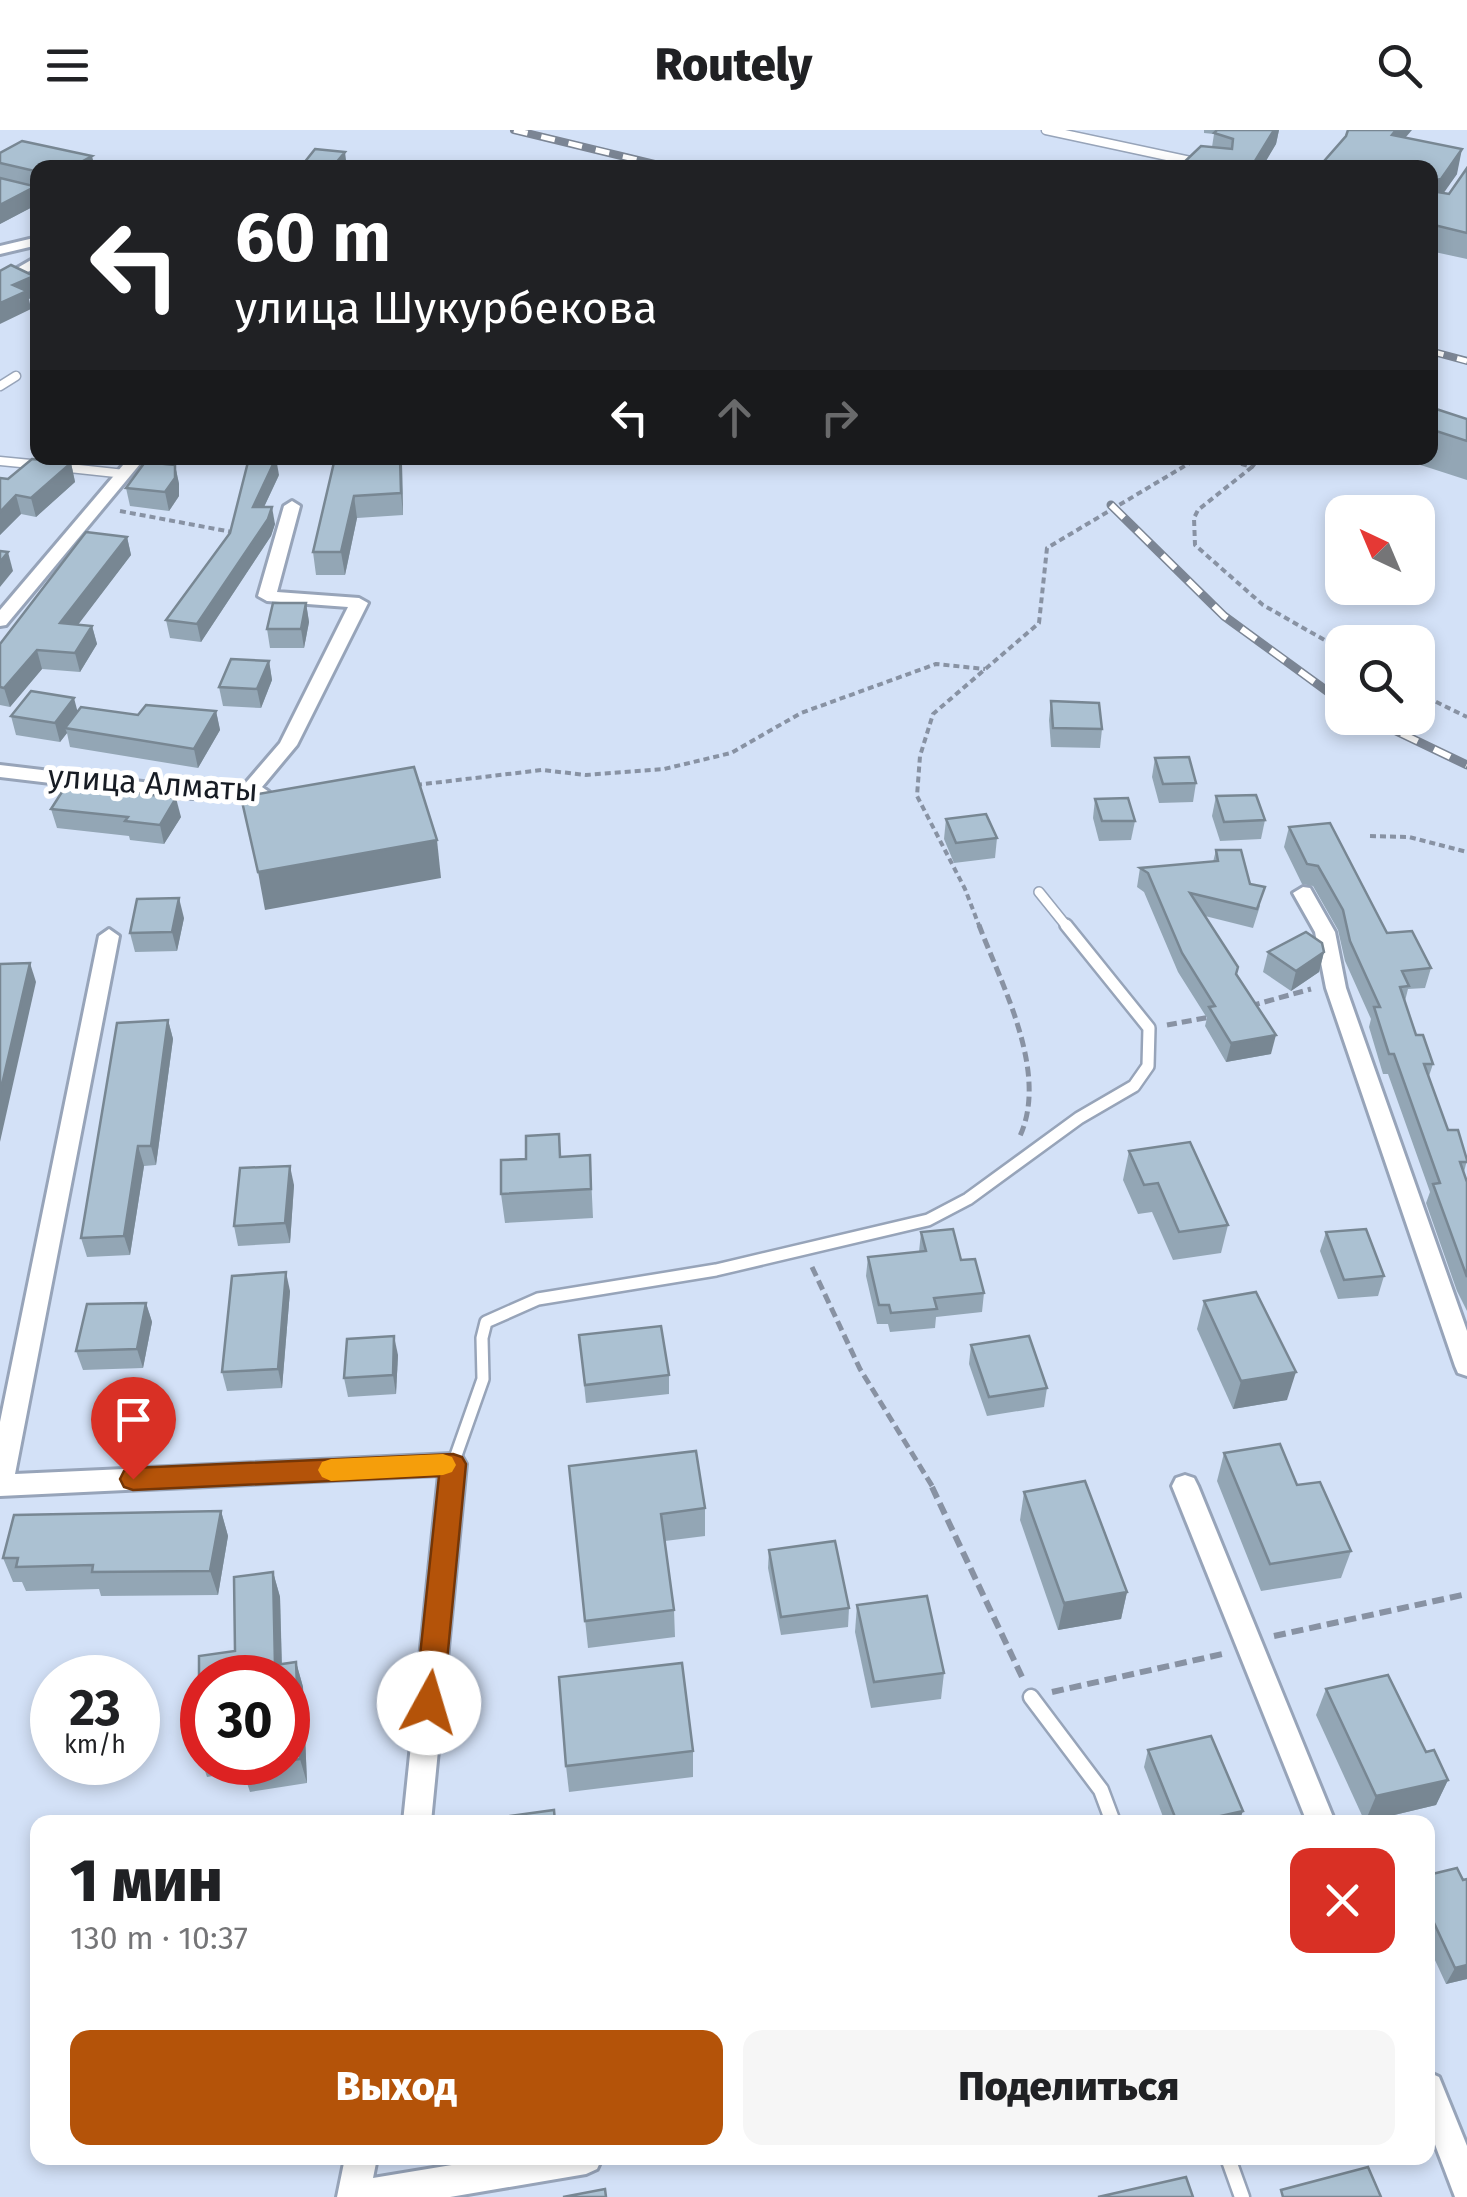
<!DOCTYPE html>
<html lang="ru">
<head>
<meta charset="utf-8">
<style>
  body { margin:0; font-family:"Fira Sans",sans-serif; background:#f6f6f6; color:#202124; height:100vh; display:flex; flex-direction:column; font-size:38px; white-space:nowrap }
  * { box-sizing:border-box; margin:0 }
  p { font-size:32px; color:#757577 }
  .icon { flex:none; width:55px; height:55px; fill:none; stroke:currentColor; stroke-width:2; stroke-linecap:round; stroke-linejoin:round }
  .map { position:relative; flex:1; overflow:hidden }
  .side { position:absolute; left:30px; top:1685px; width:1405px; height:350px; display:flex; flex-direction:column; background:#fff; border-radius:20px; box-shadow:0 5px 15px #0003 }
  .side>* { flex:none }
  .top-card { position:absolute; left:30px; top:30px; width:1408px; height:305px; border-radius:20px; box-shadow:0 5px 15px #0003; background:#202124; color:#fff; overflow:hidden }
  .needle { width:65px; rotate:316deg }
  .controls { position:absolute; left:1325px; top:365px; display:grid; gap:20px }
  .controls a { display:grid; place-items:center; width:110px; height:110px; border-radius:20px; background:#fff; box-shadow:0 5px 15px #0003; font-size:50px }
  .speed { position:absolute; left:30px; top:1525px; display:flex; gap:20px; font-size:50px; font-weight:700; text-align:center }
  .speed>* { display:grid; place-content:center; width:130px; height:130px; border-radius:50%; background:#fff; box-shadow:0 5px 15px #0003; line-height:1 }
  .speed small { font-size:25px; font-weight:400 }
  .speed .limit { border:15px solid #d22; background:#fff; color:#111 }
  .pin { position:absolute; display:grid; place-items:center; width:85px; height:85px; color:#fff; margin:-102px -42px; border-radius:50% 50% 50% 0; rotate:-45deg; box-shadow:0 0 10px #0007 }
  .pin .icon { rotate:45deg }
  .me { position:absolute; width:110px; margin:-55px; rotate:6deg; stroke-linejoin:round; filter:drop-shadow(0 0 8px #0008) }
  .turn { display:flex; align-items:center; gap:35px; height:210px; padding:0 40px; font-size:45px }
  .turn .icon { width:130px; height:130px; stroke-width:2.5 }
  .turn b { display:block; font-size:70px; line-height:85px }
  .lanes { display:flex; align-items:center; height:95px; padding:0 40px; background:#0003; justify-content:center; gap:50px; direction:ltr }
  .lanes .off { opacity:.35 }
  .round { display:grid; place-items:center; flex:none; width:105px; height:105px; border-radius:20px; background:#f6f6f6 }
  .summary { display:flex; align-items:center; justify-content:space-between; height:170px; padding:0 40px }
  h1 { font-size:60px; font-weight:800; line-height:75px }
  .button { display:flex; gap:20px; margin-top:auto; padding:20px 40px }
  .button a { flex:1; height:115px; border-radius:20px; background:#b45309; color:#fff; font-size:40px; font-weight:800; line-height:115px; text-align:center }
  .button a+a { background:#f6f6f6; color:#202124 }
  header { display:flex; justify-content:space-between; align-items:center; height:130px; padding:0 40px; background:#fff; font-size:45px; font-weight:800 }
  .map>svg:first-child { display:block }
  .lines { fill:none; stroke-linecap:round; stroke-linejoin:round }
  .lane-far3-casing { stroke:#97a4b9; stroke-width:11 }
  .lane-far2-casing { stroke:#97a4b9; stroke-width:12 }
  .lane-far1-casing { stroke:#97a4b9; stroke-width:16 }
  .lane-casing { stroke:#97a4b9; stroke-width:19 }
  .street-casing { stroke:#97a4b9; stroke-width:6 }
  .path-far2 { stroke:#8892a3; stroke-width:4; stroke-dasharray:6 4; stroke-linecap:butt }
  .path-far1 { stroke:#8892a3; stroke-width:5; stroke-dasharray:10 5; stroke-linecap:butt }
  .path { stroke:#8892a3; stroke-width:6; stroke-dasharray:12 6; stroke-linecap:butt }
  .lane-far3 { stroke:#fff; stroke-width:8 }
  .lane-far2 { stroke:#fff; stroke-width:9 }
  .lane-far1 { stroke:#fff; stroke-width:11 }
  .lane { stroke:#fff; stroke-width:14 }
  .street { fill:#fff; fill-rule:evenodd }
  .rail-far1-casing { stroke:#7b8594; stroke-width:8 }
  .rail-casing { stroke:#7b8594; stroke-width:9 }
  .rail-far1 { stroke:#fff; stroke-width:5; stroke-dasharray:14; stroke-linecap:butt }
  .rail { stroke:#fff; stroke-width:6; stroke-dasharray:18; stroke-linecap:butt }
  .wall { fill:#93a6b5; fill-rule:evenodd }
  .shaded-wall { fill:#788793 }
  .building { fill:#abc1d2; stroke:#788793; stroke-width:2.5 }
  .route { fill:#b45309; stroke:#753606; stroke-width:2.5 }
  .slow { fill:#f59e0b }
  .labels { text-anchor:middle; stroke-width:10; stroke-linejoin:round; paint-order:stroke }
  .street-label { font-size:32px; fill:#171c24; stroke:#fff }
</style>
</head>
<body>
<header><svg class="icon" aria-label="menu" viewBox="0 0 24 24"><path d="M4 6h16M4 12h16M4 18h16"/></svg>Routely<svg class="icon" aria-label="search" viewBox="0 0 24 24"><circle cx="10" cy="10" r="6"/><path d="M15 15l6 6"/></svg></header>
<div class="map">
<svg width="1467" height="2067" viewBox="0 0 1467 2067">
  <rect width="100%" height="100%" fill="#d3e1f7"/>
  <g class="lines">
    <g class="lane-far3-casing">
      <g id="lane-far3">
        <path d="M1046 0 1223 38"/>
        <path d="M0 256 16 246"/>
        <path d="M0 331 41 335"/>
        <path d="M60 337 125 344"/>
      </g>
    </g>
    <g class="lane-far2-casing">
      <path id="lane-far2" d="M1039 762 1068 798"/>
    </g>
    <g class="lane-far1-casing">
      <path id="lane-far1" d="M453 1334 483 1249 482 1208 486 1192 538 1169 716 1140 928 1090 968 1069 1079 988 1134 956 1148 936 1149 898 1066 795"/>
    </g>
    <g class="lane-casing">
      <g id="lane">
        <path d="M1031 1567 1101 1660 1113 1692"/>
        <path d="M1228 2028 1242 2067"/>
      </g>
    </g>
    <g class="street-casing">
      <g id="street">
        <path d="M38 107V115L0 124V116Z"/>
        <path d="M38 126V136L0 158V148Z"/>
        <path d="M129 328H145L6 495 0 496V480Z"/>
        <path d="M292 371 300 376 277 462 359 468 368 473 297 615 262 657 269 662 267 666 246 670 168 667 0 647V635L168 655 243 656 280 613 348 477 267 471 258 466 284 376Z"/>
        <path d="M1303 757 1310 758 1335 802 1346 858 1467 1201V1246L1458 1243 1455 1236 1326 858 1315 802 1293 763Z"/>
        <path d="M109 799 119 806 15 1344 453 1324 462 1327 466 1334 431 1692H403L439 1345 0 1366V1292L99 806Z"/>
        <path d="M1185 1345 1194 1348 1198 1356 1335 1692H1307L1172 1356 1176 1348Z"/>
        <path d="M1428 1942 1439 1947 1467 2016V2067H1455L1428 1996Z"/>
        <path d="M345 2028H377L373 2048 494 2028H602L597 2039 586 2044 450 2067H337Z"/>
      </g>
    </g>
    <g class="path-far2">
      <path d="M1222 328 1252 337 1259 328"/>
      <path d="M1252 337 1198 380 1194 388 1195 415 1263 475 1342 520"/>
      <path d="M120 381 237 403"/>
      <path d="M1418 563 1467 587"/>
      <path d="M416 655 542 640 586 645 664 639 731 623 801 583 936 534 985 539"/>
      <path d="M1370 706 1409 707 1467 722"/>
      <path d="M980 798 965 759 917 666 920 626 933 584 1039 493 1047 418 1198 328"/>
    </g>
    <g class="path-far1">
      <path d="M979 795C1002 856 1049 942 1020 1006"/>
      <path d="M1250 876 1311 859"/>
      <path d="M1167 895 1210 887"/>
      <path d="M812 1137 860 1239 934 1359"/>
    </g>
    <g class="path">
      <path d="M932 1357 1023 1549"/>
      <path d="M1274 1506 1467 1464"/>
      <path d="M1052 1562 1227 1523"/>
    </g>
    <use href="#lane-far3" class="lane-far3"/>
    <use href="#lane-far2" class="lane-far2"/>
    <use href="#lane-far1" class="lane-far1"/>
    <use href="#lane" class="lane"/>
    <use href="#street" class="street"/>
    <g class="rail-far1-casing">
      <g id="rail-far1">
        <path d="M514 0 671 38"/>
        <path d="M1430 221 1467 231"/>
      </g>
    </g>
    <g class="rail-casing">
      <g id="rail">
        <path d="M1111 375 1224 486 1342 572"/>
        <path d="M1369 588 1467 635"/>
      </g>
    </g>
    <use href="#rail-far1" class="rail-far1"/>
    <use href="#rail" class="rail"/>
  </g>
  <g class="wall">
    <path d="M1204 0H1279L1276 14 1264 33 1178 38 1212 17 1214 4 1204 3Z"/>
    <path d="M1346 6 1406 8 1457 44 1443 63 1449 64 1467 38V129L1430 121V38Z"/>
    <path d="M0 23 38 38V74L0 94Z"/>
    <path d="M1430 277 1467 289V350L1399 328H1430Z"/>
    <path d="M335 328H408V333L402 334 403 385 357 388 345 445H316L313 422Z"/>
    <path d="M71 333 75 352 36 387 21 384 0 405V348L8 349Z"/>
    <path d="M175 335 179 354V366L169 381 130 376 126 358Z"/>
    <path d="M279 345 264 377 275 394 271 406 201 512 170 508 166 490Z"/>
    <path d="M127 407 131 425 78 494 92 496 97 514 80 542 42 539 10 577 0 575V514Z"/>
    <path d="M306 473 309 492 304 518H270L267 499Z"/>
    <path d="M269 531 272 550 261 578 223 576 219 557Z"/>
    <path d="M1051 571 1102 599 1100 618 1051 617 1049 590Z"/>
    <path d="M78 581 138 585 216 581 220 600 198 638 70 617 67 603 60 612 16 605 11 586Z"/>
    <path d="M1155 628 1196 653 1193 672 1159 673 1152 647Z"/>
    <path d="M1216 666 1265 690 1261 709 1220 711 1212 686Z"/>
    <path d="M1095 669 1135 691 1131 710 1099 711 1093 688Z"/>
    <path d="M51 679 181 687 164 714 130 710 129 706 57 698Z"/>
    <path d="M946 689 997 708 995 728 954 733 944 709Z"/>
    <path d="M1289 697 1387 803 1431 838 1425 858 1408 859 1405 871 1416 905 1433 934 1429 946 1448 1000 1467 1030 1464 1042 1467 1052V1181L1457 1161 1426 1073 1430 1062 1388 944H1383L1369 897 1371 889 1345 831 1338 800 1313 756 1302 754 1284 717Z"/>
    <path d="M1216 720 1250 754 1260 776 1253 798 1205 786 1236 844 1271 924 1226 932 1205 896 1207 888 1178 842 1144 762 1137 757 1140 738 1213 732Z"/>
    <path d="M184 788 177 821 135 822 130 803Z"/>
    <path d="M1268 822H1324L1319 842 1291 861 1263 842Z"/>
    <path d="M168 890 173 909 156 1035 144 1036 130 1125 87 1127 81 1108Z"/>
    <path d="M559 1004 561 1027 590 1025 593 1088 505 1093 501 1064 526 1029Z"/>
    <path d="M1129 1021 1228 1095 1221 1123 1173 1130 1152 1082 1138 1084 1123 1050Z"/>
    <path d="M294 1055 290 1113 238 1116 234 1096Z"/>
    <path d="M921 1102 961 1130 984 1163 982 1182 936 1187 935 1198 890 1202 888 1194H877L866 1146 868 1127 919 1122Z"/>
    <path d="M1326 1102 1384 1146 1378 1166 1338 1169 1320 1121Z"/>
    <path d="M290 1161 282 1258 227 1261 222 1242Z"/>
    <path d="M1204 1171 1287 1270 1233 1279 1197 1199Z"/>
    <path d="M146 1173 152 1192 143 1238 83 1240 76 1221Z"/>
    <path d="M971 1215 1047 1258 1044 1277 987 1286 969 1234Z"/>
    <path d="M581 1224 669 1245V1264L586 1273Z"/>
    <path d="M398 1225 396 1264 348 1267 344 1248Z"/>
    <path d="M1224 1323 1297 1355 1351 1421 1341 1448 1261 1461 1217 1351Z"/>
    <path d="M569 1336 705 1378V1406L665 1411 674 1480 675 1507 588 1518Z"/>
    <path d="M1024 1362 1127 1462 1121 1489 1058 1500 1020 1390Z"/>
    <path d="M221 1381 228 1406 218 1465 101 1466 99 1459 26 1461 22 1452H13L3 1428Z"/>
    <path d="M769 1420 849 1478 848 1497 781 1505 768 1438Z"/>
    <path d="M273 1442 280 1467 282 1534 296 1532 303 1557 307 1653 250 1662 243 1641 207 1647 199 1623V1526L235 1521 234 1447ZM202 1548H288V1632H202Z"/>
    <path d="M857 1475 944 1543 941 1569 871 1578 855 1502Z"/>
    <path d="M1326 1559 1426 1622 1448 1650 1436 1675 1365 1692 1316 1585Z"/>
    <path d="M1148 1620 1239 1692H1165L1144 1637Z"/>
    <path d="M693 1621V1647L569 1662 566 1636Z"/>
    <path d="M1428 1745 1463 1750 1467 1849 1446 1854 1428 1815Z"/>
    <path d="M428 2028H474L431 2035Z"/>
  </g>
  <g class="shaded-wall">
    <path d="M1274 0H1279L1276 14 1262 38 1255 31Z"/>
    <path d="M1396 0H1412L1387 29 1392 5Z"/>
    <path d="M1462 19 1457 44 1436 74 1430 75V51Z"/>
    <path d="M345 22 347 38H336L335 34Z"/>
    <path d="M92 26 95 38H70Z"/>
    <path d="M38 55V74L0 94V75Z"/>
    <path d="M34 146 38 165 29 169 31 179 0 194V173L13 155Z"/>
    <path d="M276 328 279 345 256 394 253 377Z"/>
    <path d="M400 328H402V334L403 385 401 363Z"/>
    <path d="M71 333 75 352 36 387 31 368Z"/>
    <path d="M175 335 179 354V366L169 381 165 362Z"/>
    <path d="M16 365 21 384 0 405V382Z"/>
    <path d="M354 366 357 388 345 445 341 422Z"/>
    <path d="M272 377 275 394 271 406 201 512 197 494Z"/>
    <path d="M127 407 131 425 65 512 60 493Z"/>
    <path d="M8 422 13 441 0 457V432Z"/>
    <path d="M306 473 309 492 304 518 301 499Z"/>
    <path d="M92 496 97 514 80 542 75 523Z"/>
    <path d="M37 520 42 539 10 577 4 558Z"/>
    <path d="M269 531 272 550 261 578 257 559Z"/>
    <path d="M74 568 79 587 65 598 67 603 60 612 55 593Z"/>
    <path d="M216 581 220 600 198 638 194 619Z"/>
    <path d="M176 668 181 687 164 714 160 695Z"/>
    <path d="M437 710 441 748 265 780 258 742Z"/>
    <path d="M179 768 184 788 177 821 172 802Z"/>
    <path d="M1324 822 1319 842 1291 861 1296 841Z"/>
    <path d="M30 833 36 852 0 1012V963Z"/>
    <path d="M168 890 173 909 156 1035 151 1016Z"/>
    <path d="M1276 905 1271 924 1226 932 1231 913Z"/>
    <path d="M138 1016 144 1036 130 1125 124 1106Z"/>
    <path d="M290 1036 294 1055 290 1113 285 1093Z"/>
    <path d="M286 1142 290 1161 282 1258 278 1239Z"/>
    <path d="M146 1173 152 1192 143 1238 137 1219Z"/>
    <path d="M394 1206 398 1225 396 1264 393 1245Z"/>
    <path d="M1296 1242 1287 1270 1233 1279 1241 1251Z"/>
    <path d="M221 1381 228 1406 218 1465 210 1441Z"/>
    <path d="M273 1442 280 1467 282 1548 275 1535Z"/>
    <path d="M1127 1462 1121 1489 1058 1500 1064 1473Z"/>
    <path d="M296 1532 303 1557 307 1653 300 1629Z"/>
    <path d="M1448 1650 1436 1675 1365 1692 1376 1666Z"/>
    <path d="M1243 1681 1239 1692H1194Z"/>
    <path d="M1467 1835V1849L1446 1854 1455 1838Z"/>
  </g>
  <g class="building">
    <path d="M1217 0H1274L1255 31 1283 38H1178L1201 16 1232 19 1233 9 1214 3Z"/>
    <path d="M1348 0H1396L1392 5 1462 19 1441 49 1430 51V38H1318L1346 6Z"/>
    <path d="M22 11 92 26 70 38H38V51L35 41 0 33V23Z"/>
    <path d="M315 19 345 22 335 34H340L338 38H300Z"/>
    <path d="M1467 38V103L1430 94V53L1431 61 1449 64Z"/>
    <path d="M0 48 33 56 38 52V55L0 75Z"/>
    <path d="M11 135 34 146 13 155 27 161 0 173V141Z"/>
    <path d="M1430 277 1467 289V311L1430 299Z"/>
    <path d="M249 328H276L253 377H272L268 389 197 494 166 490 230 403Z"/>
    <path d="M335 328H400L401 363 354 366 341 422H313Z"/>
    <path d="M32 329 71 333 31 368 16 365 0 382V348L8 349Z"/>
    <path d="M145 332 175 335V348L165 362 126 358Z"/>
    <path d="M86 402 127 407 60 493 92 496 75 523 37 520 4 558 0 557V514Z"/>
    <path d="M0 421 8 422 0 432Z"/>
    <path d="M273 473H306L301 499H267Z"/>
    <path d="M231 529 269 531 257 559 219 557Z"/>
    <path d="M31 561 74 568 55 593 11 586Z"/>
    <path d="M1051 571 1099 573 1102 599 1053 598Z"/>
    <path d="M146 575 216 581 194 619 65 598 81 577 138 585Z"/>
    <path d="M1189 627 1196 653 1163 654 1155 628Z"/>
    <path d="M414 637 437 710 258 742 241 667Z"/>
    <path d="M67 654 176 668 160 695 125 691 128 687 51 679Z"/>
    <path d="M1256 665 1265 690 1224 692 1216 666Z"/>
    <path d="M1128 668 1135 691H1102L1095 669Z"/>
    <path d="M986 684 997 708 956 713 946 689Z"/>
    <path d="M1330 693 1387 803 1412 801 1431 838 1402 841 1409 856 1400 857 1416 905H1423L1433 934H1424L1448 1000H1458L1467 1030V1032H1460L1467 1052V1147L1433 1054 1440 1053 1394 924H1389L1374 877H1380L1350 811 1343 780 1318 736 1307 734 1289 697Z"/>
    <path d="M1216 720H1241L1250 754 1265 757 1257 779 1190 763 1238 837 1236 844 1276 905 1231 913 1209 877 1215 876 1182 823 1148 743 1140 738 1218 731Z"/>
    <path d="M179 768 172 802 130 803 137 769Z"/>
    <path d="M1306 802 1322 813 1324 822 1296 841 1268 822Z"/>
    <path d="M30 833 0 963V834Z"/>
    <path d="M168 890 151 1016H138L124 1106 81 1108 117 893Z"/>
    <path d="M559 1004 560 1027 590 1025 591 1059 501 1064V1030L526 1029V1006Z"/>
    <path d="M1190 1012 1228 1095 1179 1102 1158 1053 1144 1055 1129 1021Z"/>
    <path d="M290 1036 285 1093 234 1096 240 1038Z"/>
    <path d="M953 1099 961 1130 975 1129 984 1163 934 1168 937 1179 891 1183 889 1175H879L868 1127 926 1121 921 1102Z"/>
    <path d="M1366 1099 1384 1146 1344 1150 1326 1102Z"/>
    <path d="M286 1142 278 1239 222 1242 232 1146Z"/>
    <path d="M1256 1162 1296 1242 1241 1251 1204 1171Z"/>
    <path d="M146 1173 137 1219 76 1221 87 1174Z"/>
    <path d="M661 1196 669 1245 585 1255 579 1205Z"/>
    <path d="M394 1206 393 1245 344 1248 347 1209Z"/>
    <path d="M1029 1206 1047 1258 989 1267 971 1215Z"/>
    <path d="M1280 1314 1297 1355 1320 1352 1351 1421 1270 1434 1224 1323Z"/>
    <path d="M696 1321 705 1378 661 1384 674 1480 585 1491 569 1336Z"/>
    <path d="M1085 1351 1127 1462 1064 1473 1024 1362Z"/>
    <path d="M221 1381 210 1441 92 1442 93 1435 16 1437 18 1428H3L14 1385Z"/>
    <path d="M835 1411 849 1478 781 1487 769 1420Z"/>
    <path d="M273 1442 275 1535 296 1532 300 1629 288 1631V1548H202V1622L199 1623V1526L235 1521 234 1447Z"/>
    <path d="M927 1466 944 1543 874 1552 857 1475Z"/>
    <path d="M682 1533 693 1621 566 1636 559 1547Z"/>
    <path d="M1388 1545 1426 1622 1434 1620 1448 1650 1376 1666 1326 1559Z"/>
    <path d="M1211 1606 1243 1681 1194 1692H1177L1148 1620Z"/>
    <path d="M241 1632H276L242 1638Z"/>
    <path d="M554 1680 555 1692H473V1691Z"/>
    <path d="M1457 1738 1463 1750 1467 1749V1835L1455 1838 1428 1780V1745Z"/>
    <path d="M1368 2037 1381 2067H1283L1281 2060Z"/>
    <path d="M1186 2047 1193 2067H1098Z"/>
    <path d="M605 2059 606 2067H563Z"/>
  </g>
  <path class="route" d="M453 1324 462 1327 466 1334 443 1573 439 1582 429 1586 419 1582 415 1573 439 1346 133 1360 124 1357 120 1349 124 1341 133 1338Z"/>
  <path class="slow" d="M443 1324 452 1327 456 1335 452 1342 443 1345 331 1351 322 1347 318 1340 322 1332 331 1329Z"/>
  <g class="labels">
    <g class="street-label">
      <text transform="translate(153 653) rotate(4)" y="11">улица Алматы</text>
    </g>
  </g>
</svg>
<div class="controls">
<a><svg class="needle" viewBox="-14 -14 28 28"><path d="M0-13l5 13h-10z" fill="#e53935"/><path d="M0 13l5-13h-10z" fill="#757577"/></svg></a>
<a><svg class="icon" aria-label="search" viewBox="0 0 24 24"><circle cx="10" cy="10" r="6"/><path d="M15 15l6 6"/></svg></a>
</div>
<div class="speed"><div>23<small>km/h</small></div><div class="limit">30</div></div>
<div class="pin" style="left:133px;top:1349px;background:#d93025"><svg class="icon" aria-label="arrive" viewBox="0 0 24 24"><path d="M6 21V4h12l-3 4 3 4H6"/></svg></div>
<svg class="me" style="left:429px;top:1573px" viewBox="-20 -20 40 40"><circle r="19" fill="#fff"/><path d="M0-13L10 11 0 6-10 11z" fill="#b45309"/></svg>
<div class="top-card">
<div class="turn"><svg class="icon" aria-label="left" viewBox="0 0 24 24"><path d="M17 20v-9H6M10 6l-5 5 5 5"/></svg><div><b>60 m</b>улица Шукурбекова</div></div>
<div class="lanes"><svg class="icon" aria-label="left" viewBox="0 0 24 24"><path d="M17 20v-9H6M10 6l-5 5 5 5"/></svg><svg class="icon off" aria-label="ahead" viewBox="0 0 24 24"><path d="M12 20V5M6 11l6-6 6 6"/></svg><svg class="icon off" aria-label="right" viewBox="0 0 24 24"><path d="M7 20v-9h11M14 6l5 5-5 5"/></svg></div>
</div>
<section class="side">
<div class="summary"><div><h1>1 мин</h1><p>130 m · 10:37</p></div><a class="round" style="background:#d93025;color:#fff"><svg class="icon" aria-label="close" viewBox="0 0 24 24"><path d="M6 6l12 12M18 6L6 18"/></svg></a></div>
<div class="button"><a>Выход</a><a>Поделиться</a></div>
</section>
</div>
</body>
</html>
